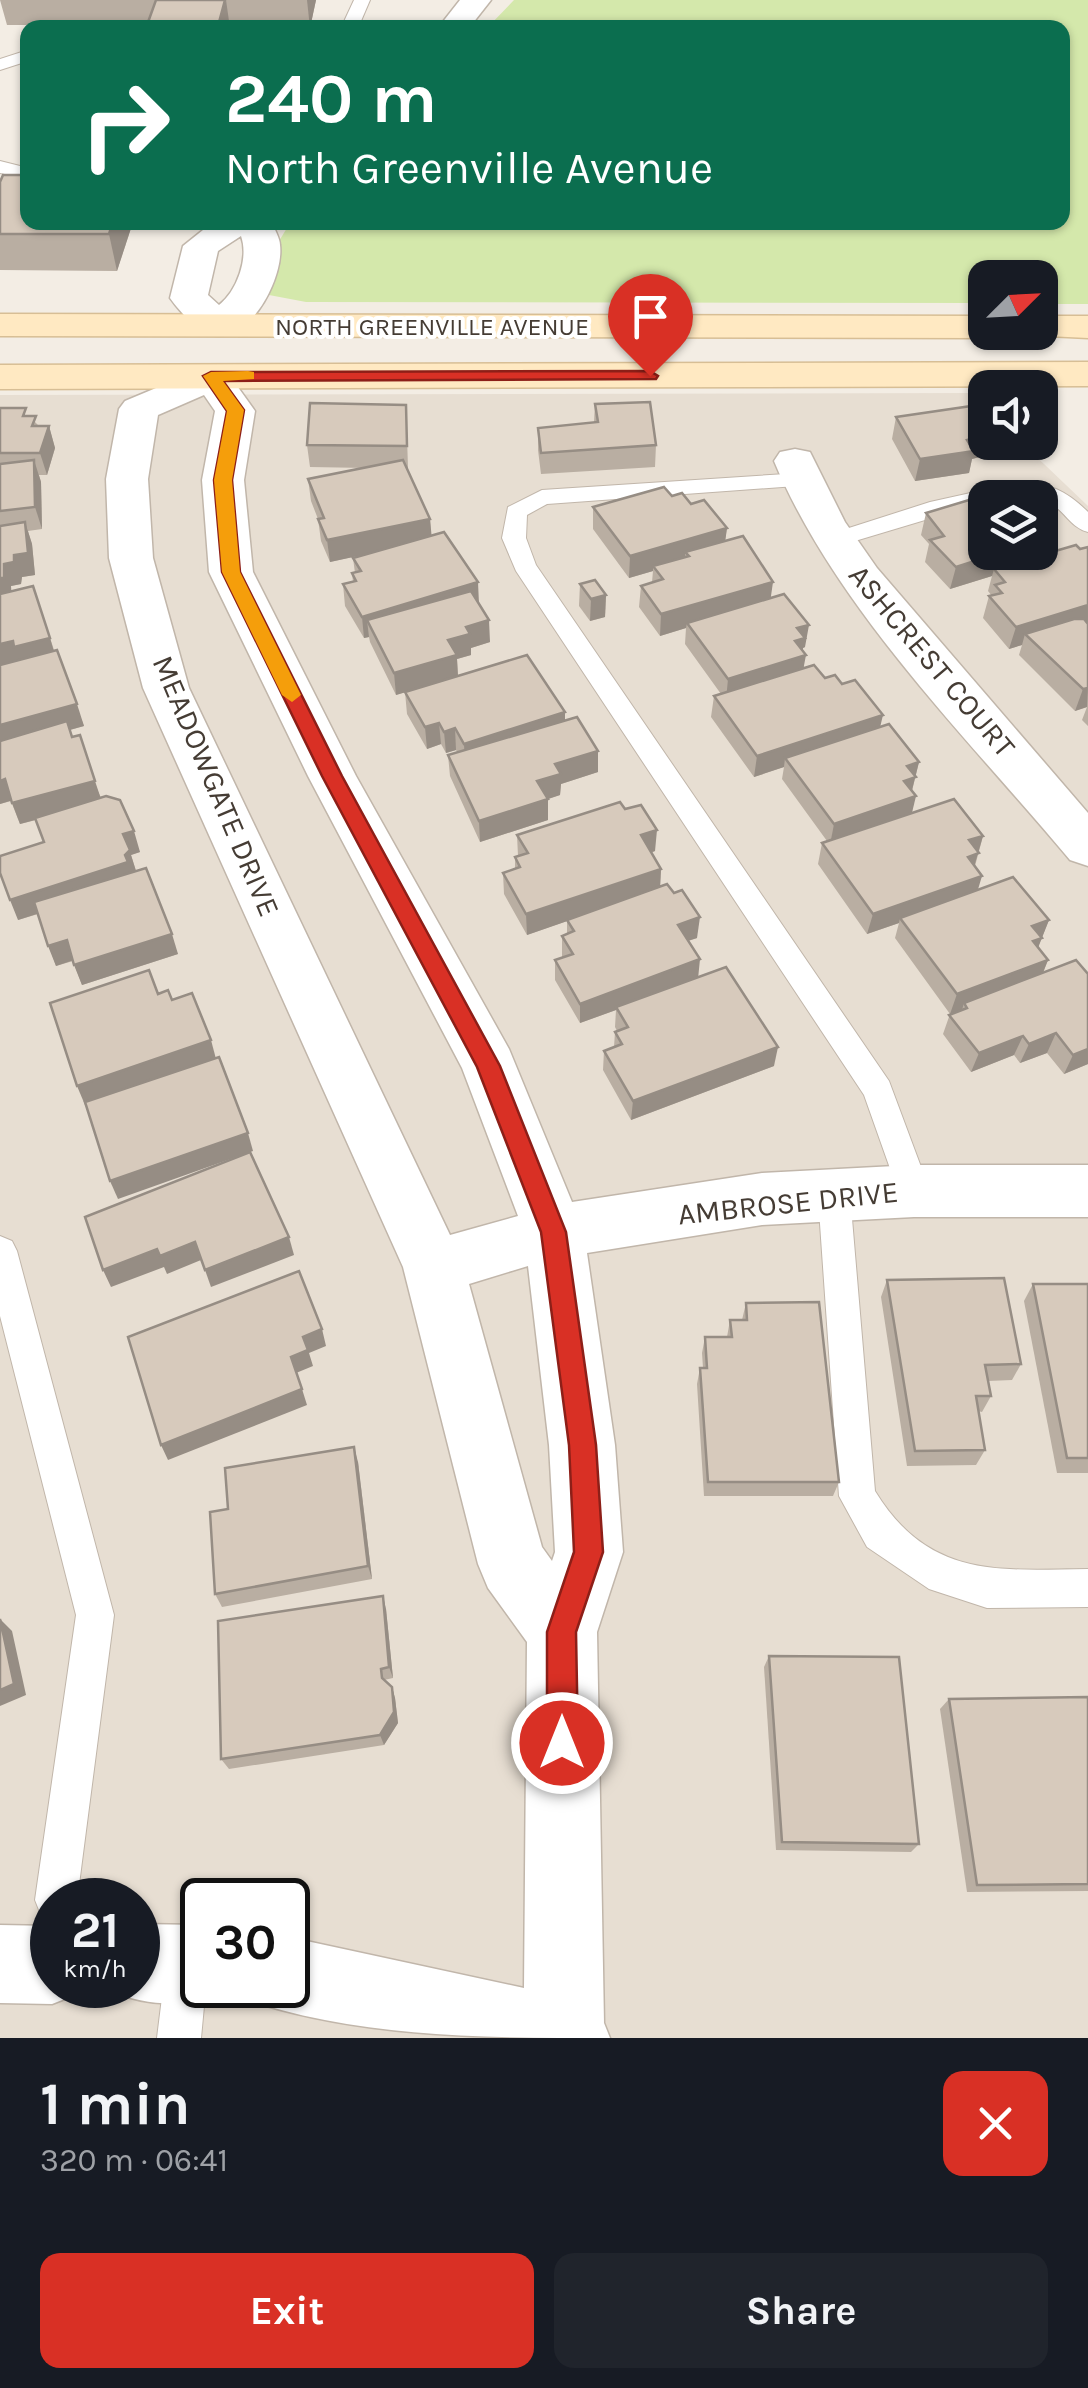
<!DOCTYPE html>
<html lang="en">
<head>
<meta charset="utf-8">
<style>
  body { margin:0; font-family:Karla,sans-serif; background:#20242c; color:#f1f3f6; height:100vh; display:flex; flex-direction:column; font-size:38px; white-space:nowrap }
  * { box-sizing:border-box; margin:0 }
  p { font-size:32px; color:#9ea1a6 }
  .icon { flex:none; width:55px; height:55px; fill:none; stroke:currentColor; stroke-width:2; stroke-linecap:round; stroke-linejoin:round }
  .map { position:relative; height:2038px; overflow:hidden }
  .sheet { display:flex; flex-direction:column; background:#171b24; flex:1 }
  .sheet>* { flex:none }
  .guide { position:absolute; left:20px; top:20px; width:1050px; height:210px; border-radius:20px; box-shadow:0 2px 8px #0004; background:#0b6e4f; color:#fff; overflow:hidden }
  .needle { width:65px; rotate:66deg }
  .tools { position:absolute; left:968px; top:260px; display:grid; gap:20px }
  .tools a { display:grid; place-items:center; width:90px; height:90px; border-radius:20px; background:#171b24; box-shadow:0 2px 8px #0004; font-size:50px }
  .speed { position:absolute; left:30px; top:1878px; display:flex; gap:20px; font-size:50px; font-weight:700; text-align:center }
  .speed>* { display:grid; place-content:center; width:130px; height:130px; border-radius:50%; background:#171b24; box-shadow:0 2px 8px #0004; line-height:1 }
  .speed small { font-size:25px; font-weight:400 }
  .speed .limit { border:5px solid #111; border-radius:15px; background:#fff; color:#111 }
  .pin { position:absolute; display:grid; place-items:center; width:85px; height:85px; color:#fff; margin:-102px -42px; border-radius:50% 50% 50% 0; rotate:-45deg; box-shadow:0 0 10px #0007 }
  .pin .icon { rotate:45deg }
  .me { position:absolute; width:110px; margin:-55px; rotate:0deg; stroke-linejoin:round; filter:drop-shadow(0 0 8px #0008) }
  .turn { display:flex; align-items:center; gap:35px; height:210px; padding:0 40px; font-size:45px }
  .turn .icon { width:130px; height:130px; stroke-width:2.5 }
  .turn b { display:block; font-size:70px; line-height:85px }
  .round { display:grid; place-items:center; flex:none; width:105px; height:105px; border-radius:20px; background:#20242c }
  .headline { display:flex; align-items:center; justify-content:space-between; height:170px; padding:0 40px }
  h1 { font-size:60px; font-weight:700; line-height:75px }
  .button { display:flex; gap:20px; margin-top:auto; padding:20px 40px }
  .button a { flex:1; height:115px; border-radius:20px; background:#d93025; color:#fff; font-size:40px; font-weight:700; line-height:115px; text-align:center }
  .button a+a { background:#20242c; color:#f1f3f6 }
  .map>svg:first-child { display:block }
  .residential { fill:#e7ded2; fill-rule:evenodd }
  .green { fill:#d4e8ab }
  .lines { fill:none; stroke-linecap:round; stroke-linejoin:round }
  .lane-casing { stroke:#c1b6aa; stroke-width:2 }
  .street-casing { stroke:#c1b6aa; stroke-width:3 }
  .secondary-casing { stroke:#d7be95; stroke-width:3 }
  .lane { fill:#fff; fill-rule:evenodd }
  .street { fill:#fff; fill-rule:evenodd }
  .secondary { fill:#ffe9c2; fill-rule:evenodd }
  .wall { fill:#b9aea2 }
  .shaded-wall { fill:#968d84 }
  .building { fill:#d7cabc; stroke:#968d84; stroke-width:2.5 }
  .route { fill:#d93025; stroke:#8d1f18; stroke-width:2.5 }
  .slow { fill:#f59e0b }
  .labels { text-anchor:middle; stroke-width:8; stroke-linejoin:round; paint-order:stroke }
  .far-street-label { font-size:25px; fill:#453c34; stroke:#fff }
  .street-label { font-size:30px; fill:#453c34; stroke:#fff }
</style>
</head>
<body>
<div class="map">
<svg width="1088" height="2038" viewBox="0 0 1088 2038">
  <rect width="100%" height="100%" fill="#f3ede4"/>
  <path class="residential" d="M972 393 985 406V442L1022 443 1088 506V2038H0V395ZM985 498H1040V552H985ZM52 1900H138V1985H52ZM202 1900H288V1985H202Z"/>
  <path class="green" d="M514 0H1088V304H1040V278H985V303L306 302 269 295 276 246 290 223 1062 222V28L488 27Z"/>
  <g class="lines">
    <g class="lane-casing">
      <g id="lane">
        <path d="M354 0H370L358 28H341Z"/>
        <path d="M28 50V61L0 70V59Z"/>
        <path d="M0 161 28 168V179L0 173Z"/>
        <path d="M802 473 813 480 810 485 547 504 527 515 526 538 536 565 889 1081 930 1191 925 1201 914 1205 903 1201 898 1191 864 1095 516 571 502 538 508 507 542 490Z"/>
        <path d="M1020 482C1049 483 1067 491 1088 512V532C1074 529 1067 516 1056 507 1035 491 1010 498 985 498V502L835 547 823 540 827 535 930 502Z"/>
        <path d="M834 1181 845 1185 850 1195 875 1491C929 1579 998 1570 1088 1569V1607L987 1608 929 1589 867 1547 839 1496 818 1195 823 1185Z"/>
        <path d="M0 1236 12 1241 17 1251 114 1615 77 1900H52V1920L41 1915 35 1900 76 1615 0 1316Z"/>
        <path d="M187 1944 202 1951V1985H206L201 2038H157L166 1965 172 1950Z"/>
      </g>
    </g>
    <g class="street-casing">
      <g id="street">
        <path d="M460 0H491L469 28H438Z"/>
        <path d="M213 222H272C274 229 280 238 280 245 284 275 254 336 219 336 201 336 180 312 170 298L183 246ZM241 236C249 258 237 291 219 305L208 295 218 251Z"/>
        <path d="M211 365 225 369 255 411 244 480 253 572 356 776 509 1049 572 1202 762 1173 914 1165H1088V1217H914L762 1225 587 1253 615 1445 623 1552 597 1632 604 2023 610 2038C493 2038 371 2038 260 2004L252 1985H288V1937L524 1988 527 1642 488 1588 478 1564 403 1267 143 688 109 558 106 479 119 409 125 401ZM204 395 215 411 202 480 209 572 308 776 462 1068 518 1216 450 1235 189 688 153 558 148 479 158 415ZM528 1266 549 1445 555 1552 552 1561 542 1547 469 1284Z"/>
        <path d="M795 449 810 452 845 522 877 568 1088 813V866L1070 860C968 738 836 609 774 461L780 452Z"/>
        <path d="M138 1924 202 1925V1985H233L230 1992C190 2008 149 2007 110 1991L108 1985H138Z"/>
        <path d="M0 1925 52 1926V1985H83L80 1993 52 2004 0 2003Z"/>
      </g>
    </g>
    <g class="secondary-casing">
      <g id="secondary">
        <path d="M0 314 985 316V332H1000L985 338 0 336Z"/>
        <path d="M1040 316H1088V338L1027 335 1025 332H1040Z"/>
        <path d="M1088 362V386L0 389V365Z"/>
      </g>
    </g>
    <use href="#lane" class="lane"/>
    <use href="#street" class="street"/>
    <use href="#secondary" class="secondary"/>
  </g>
  <g class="wall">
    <path d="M0 0H316L310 28H107L83 25H7Z"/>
    <path d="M28 102V137L23 118Z"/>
    <path d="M0 182 133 222 117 271 0 270Z"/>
    <path d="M595 404 656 445 655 467 541 474 538 450V428L594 422Z"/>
    <path d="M406 405 408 468H407L430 519 431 536 479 603 490 642 471 648V655L457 659 458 676 565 712V720L598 772 561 784 560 795 548 799V820L480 842 450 776 448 755 457 752 456 750 446 753 441 744 427 749 407 714 405 692 396 695 370 642 369 637 364 638 345 606 343 584 353 582 352 573H355L353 558 366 554 330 562 321 541 318 519 311 501 308 479 367 468 310 467 307 445Z"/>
    <path d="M0 408 29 416 39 426H49L55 448 47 475H39L41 482 42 529 28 531 32 544 35 575 22 577 21 584 11 586V592L33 586 54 650 84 726 70 730 101 798 140 852 131 855 136 871 178 954 82 985 73 961 56 966 38 914 18 920 44 842 36 820 20 824 11 801 0 804Z"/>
    <path d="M896 417 1002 451 972 459 969 473 915 481 892 439Z"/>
    <path d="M672 496 691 504 727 528 725 540 771 598 805 647 803 648V650L804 668 825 678 919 762 912 791V813L983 836 975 866 978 890 1049 920 1038 947 1048 960 1043 973 1088 974V1064L1064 1074 1047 1053 1020 1063 1014 1055 971 1072 943 1034 950 1014 895 938 899 923 867 934 818 864 822 843 827 841 782 779 784 767 754 777 711 717 714 696 721 694 685 644 686 628 660 636 639 607 641 586 652 582 653 571 629 578 593 529V507Z"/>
    <path d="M926 513 1047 539 1042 555 1088 547V726L1082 720 1087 707 1075 711 1019 655 1022 645 1009 649 983 618 989 596H992L988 591 992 576 950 589 925 562 929 544 921 535Z"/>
    <path d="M580 584 606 595 605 617 590 621 579 606Z"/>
    <path d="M517 835 655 851 651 853 661 869 660 886 697 938 688 941 698 977 774 1066 631 1120 603 1070 604 1051 614 1047 615 1032 617 1031 615 1027 616 1010 580 1023 555 980V960L562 958V936L567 934V921L527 935 504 894 503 873 515 869V857L518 856Z"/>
    <path d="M887 1280 1021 1364 1012 1380 988 1381 991 1396 982 1412 978 1411 985 1450 976 1465 907 1466 881 1297Z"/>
    <path d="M1033 1284H1088V1473H1057L1024 1301Z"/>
    <path d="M746 1303 839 1482 833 1496H704L697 1384 700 1368H703L702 1353 705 1337H727L730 1320H742Z"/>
    <path d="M358 1462 372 1579 222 1607 215 1594 228 1509Z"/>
    <path d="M386 1609 393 1678 384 1680 392 1687 395 1698 398 1723 384 1745 229 1769 221 1759Z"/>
    <path d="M769 1656 919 1844 911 1852 776 1850 764 1667Z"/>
    <path d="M1088 1697V1891L967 1892 940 1709 949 1699Z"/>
  </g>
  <g class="shaded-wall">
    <path d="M226 0 230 28H218V26Z"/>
    <path d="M307 0H316L310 28Z"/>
    <path d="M113 222H133L117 271 109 234Z"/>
    <path d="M49 426 55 448 47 475 40 453Z"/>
    <path d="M985 435V442H1004L1002 451 972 459 969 473 915 481 920 459 967 440Z"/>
    <path d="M34 460 41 482 42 529 35 507Z"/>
    <path d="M430 519 432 540 330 562 327 540Z"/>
    <path d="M25 522 32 544 35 575 22 577 21 584 11 586 12 600 0 601V578L4 564 14 555Z"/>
    <path d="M727 528 724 550 689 556 685 552V562L653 566V571L629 578 630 556Z"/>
    <path d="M1047 539 1041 560 994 569 992 576 950 589 956 567 1003 552H1040V541Z"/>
    <path d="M478 582 479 604 367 620 369 637 364 638 362 617Z"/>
    <path d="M773 582 770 603 687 623 686 628 660 636 661 614Z"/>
    <path d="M606 595 605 617 590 621 591 599Z"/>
    <path d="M1088 605V625L1025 634 1022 645 1009 649 1016 627Z"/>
    <path d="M489 620 490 642 471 648V655L457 659 458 677 396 695 394 673 466 627Z"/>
    <path d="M809 625 805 647 803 648 802 656 806 655 802 676 726 700 728 679 797 628Z"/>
    <path d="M50 638 56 659 0 667V644L13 641Z"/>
    <path d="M1088 688 1087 707 1075 711 1083 689Z"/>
    <path d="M77 704 84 726 0 749V725Z"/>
    <path d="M565 712V734L465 766 464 744Z"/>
    <path d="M883 715 878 736 785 758 784 767 754 777 757 756Z"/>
    <path d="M439 723 441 744 427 749 425 727Z"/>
    <path d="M455 728 456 750 446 753 444 732Z"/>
    <path d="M598 751V772L561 784 560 795 548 799V820L480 842 479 821 555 764Z"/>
    <path d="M919 762 910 798 898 802 907 766Z"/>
    <path d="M5 779 13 800 0 804V781Z"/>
    <path d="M95 781 102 802 20 824 12 803Z"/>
    <path d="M916 796 911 817 830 845 834 824Z"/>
    <path d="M657 830 655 851 639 856 641 835Z"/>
    <path d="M134 831 140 852 131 855 136 871 134 883 18 920 10 900 123 834Z"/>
    <path d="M983 836 972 874 961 878 969 840Z"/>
    <path d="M661 869 660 889 527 935 526 914Z"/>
    <path d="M982 876 976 896 900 918 899 923 867 934 873 914Z"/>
    <path d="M700 917 697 938 675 945 678 925Z"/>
    <path d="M1049 920 1034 958 1032 926Z"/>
    <path d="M172 934 178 954 82 985 74 965Z"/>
    <path d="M67 940 74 960 56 966 48 946Z"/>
    <path d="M700 959 698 979 616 1007V1010L580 1023V1004Z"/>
    <path d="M1048 960 1040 980 964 1003 962 1010 950 1014 957 994Z"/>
    <path d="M1056 1033 1047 1053 1020 1063 1029 1044Z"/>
    <path d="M1023 1036 1014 1055 971 1072 979 1053Z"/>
    <path d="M211 1040 216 1059 85 1105 77 1086Z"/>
    <path d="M778 1047 774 1066 631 1120 633 1101Z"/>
    <path d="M1088 1049V1064L1064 1074 1073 1055Z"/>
    <path d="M248 1133 253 1151 118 1199 110 1181Z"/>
    <path d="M289 1237 294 1255 211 1287 205 1270Z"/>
    <path d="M195 1242 201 1260 167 1274 164 1267 111 1287 103 1270 157 1249Z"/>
    <path d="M322 1329 326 1346 309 1353 313 1366 296 1373 291 1357 303 1337Z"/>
    <path d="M302 1389 307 1405 168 1460 161 1445Z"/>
    <path d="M354 1447 358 1462 372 1579 368 1566Z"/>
    <path d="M383 1596 386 1609 393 1678 389 1667Z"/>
    <path d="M0 1619 12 1631 26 1695 0 1706Z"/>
    <path d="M392 1687 395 1698 398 1723 384 1745 380 1735Z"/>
  </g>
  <g class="building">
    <path d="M156 0H225L218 26 147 25Z"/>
    <path d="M28 102V118H23Z"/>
    <path d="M3 175H28V222H113L109 234H0V182Z"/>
    <path d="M650 402 656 445 541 453 538 428 598 422 595 404Z"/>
    <path d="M310 403 406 405 407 446 307 445Z"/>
    <path d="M985 404V435L967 440 974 451 920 459 896 417Z"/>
    <path d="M0 408H26L23 416H36L32 426H49L40 453H0Z"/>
    <path d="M34 460 35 507 0 511V464Z"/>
    <path d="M403 460 430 519 327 540 318 519 324 518 308 479Z"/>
    <path d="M664 487 672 496 682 493 691 504 704 500 727 528 630 556 593 507Z"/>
    <path d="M999 491 1006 498H985V552H1003L956 567 930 540 944 536 926 513Z"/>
    <path d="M25 522 28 553 14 555V562L4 564V578H0V526Z"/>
    <path d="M1040 531 1047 539 1040 541Z"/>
    <path d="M444 532 478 582 362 617 343 584 356 581 352 573 361 571 353 558Z"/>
    <path d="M743 536 773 582 661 614 641 586 663 579 653 566 689 556 685 552Z"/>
    <path d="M1076 545 1080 549 1088 547V605L1016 627 989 596 1002 593 995 585 1005 582 994 569Z"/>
    <path d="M595 580 606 595 591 599 580 584Z"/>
    <path d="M33 586 50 638 14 647 13 641 0 644V594Z"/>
    <path d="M471 591 489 620 466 627 470 634 448 640 457 655 394 673 367 620Z"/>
    <path d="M784 594 809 625 797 628 805 638 795 641 806 655 728 679 687 623Z"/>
    <path d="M1074 619H1084L1088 624V688L1083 689 1025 634Z"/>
    <path d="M57 650 77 704 0 725V665Z"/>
    <path d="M527 655 565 712 464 744 455 728 444 732 439 723 425 727 405 692Z"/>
    <path d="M814 665 825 678 835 675 842 684 855 680 883 715 757 756 714 696Z"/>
    <path d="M577 717 598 751 555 764 561 774 537 781 548 799 479 821 448 755Z"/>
    <path d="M67 721 72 737 80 735 95 781 12 803 5 779 0 781V741Z"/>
    <path d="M889 724 919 762 907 766 916 777 904 781 916 796 834 824 785 758Z"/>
    <path d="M106 796 120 800 134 831 123 834 130 850 125 855 128 862 10 900 0 873V856L44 842 35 818Z"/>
    <path d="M954 799 983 836 969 840 979 853 968 857 982 876 873 914 822 843Z"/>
    <path d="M620 802 625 809 641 805 657 830 641 835 661 869 526 914 503 873 520 867 515 857 528 853 517 835Z"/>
    <path d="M146 868 172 934 74 965 67 940 48 946 34 902Z"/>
    <path d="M1013 877 1049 920 1032 926 1042 938 1033 941 1048 960 957 994 900 918Z"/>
    <path d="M667 884 674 893 682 890 700 917 678 925 700 959 580 1004 555 960 573 954 562 936 574 931 567 920Z"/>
    <path d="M1076 960 1088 974V1049L1073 1055 1056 1033 1029 1044 1023 1036 979 1053 949 1015 967 1008 964 1003Z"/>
    <path d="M726 967 778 1047 633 1101 604 1051 622 1044 615 1032 628 1027 616 1007Z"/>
    <path d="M149 970 158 994 168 990 172 1000 192 993 211 1040 77 1086 50 1003Z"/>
    <path d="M219 1057 248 1133 110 1181 85 1102Z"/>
    <path d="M250 1152 289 1237 205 1270 195 1242 160 1256 157 1249 103 1270 85 1217Z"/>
    <path d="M299 1271 322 1329 303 1337 308 1350 291 1357 302 1389 161 1445 128 1337Z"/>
    <path d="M1004 1278 1021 1364 985 1365 991 1396H976L985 1450 915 1451 887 1280Z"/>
    <path d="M1033 1284H1088V1458H1067Z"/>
    <path d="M819 1302 839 1482H708L700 1368H707L705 1337H732L730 1320H747L746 1303Z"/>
    <path d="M354 1447 368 1566 215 1594 210 1512 228 1509 225 1468Z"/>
    <path d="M383 1596 389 1667 381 1669 382 1678 392 1687 394 1712 380 1735 221 1759 218 1621Z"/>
    <path d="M0 1619 14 1684 0 1690Z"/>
    <path d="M769 1656 899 1657 919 1844 782 1842Z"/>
    <path d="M1088 1697V1884L977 1885 949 1699Z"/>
  </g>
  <path class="route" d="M650 371 658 376 656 379 223 381 244 410 232 480 240 572 342 776 500 1066 566 1232 596 1445 603 1552 576 1632 578 1743 573 1753 562 1758 552 1753 547 1743V1632L574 1552 569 1445 541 1232 477 1067 322 776 222 572 214 480 227 411 203 376 211 372Z"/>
  <path class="slow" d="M248 371 254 372V379L223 381 244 410 232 480 240 572 301 695 292 702 282 695 222 572 214 480 227 411 203 376 211 372Z"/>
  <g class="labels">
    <g class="far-street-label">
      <text x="432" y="335">NORTH GREENVILLE AVENUE</text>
    </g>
    <g class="street-label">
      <text transform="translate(932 661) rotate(50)" y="10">ASHCREST COURT</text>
      <text transform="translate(216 786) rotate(67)" y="10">MEADOWGATE DRIVE</text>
      <text transform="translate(788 1203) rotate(-6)" y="10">AMBROSE DRIVE</text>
    </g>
  </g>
</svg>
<div class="tools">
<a><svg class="needle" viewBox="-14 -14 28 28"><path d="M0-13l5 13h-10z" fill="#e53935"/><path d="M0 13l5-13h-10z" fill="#9ea1a6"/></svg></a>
<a><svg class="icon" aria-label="sound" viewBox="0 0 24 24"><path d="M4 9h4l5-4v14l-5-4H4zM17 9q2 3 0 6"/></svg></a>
<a><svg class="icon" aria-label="layers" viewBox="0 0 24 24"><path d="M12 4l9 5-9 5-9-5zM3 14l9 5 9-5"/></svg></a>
</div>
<div class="speed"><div>21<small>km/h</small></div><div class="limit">30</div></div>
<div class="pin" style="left:650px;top:376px;background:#d93025"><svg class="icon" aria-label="arrive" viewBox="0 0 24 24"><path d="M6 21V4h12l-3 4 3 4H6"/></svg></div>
<svg class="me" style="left:562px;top:1743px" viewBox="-20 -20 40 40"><circle r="17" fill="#d93025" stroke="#fff" stroke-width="3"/><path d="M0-11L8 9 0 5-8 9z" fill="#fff"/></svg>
<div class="guide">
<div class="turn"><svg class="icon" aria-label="right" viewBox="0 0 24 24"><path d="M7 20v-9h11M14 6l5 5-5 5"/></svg><div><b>240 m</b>North Greenville Avenue</div></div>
</div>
</div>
<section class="sheet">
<div class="headline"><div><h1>1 min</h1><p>320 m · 06:41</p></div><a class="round" style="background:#d93025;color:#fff"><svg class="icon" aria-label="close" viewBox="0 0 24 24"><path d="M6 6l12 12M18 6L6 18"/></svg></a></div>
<div class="button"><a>Exit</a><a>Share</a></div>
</section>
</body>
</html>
